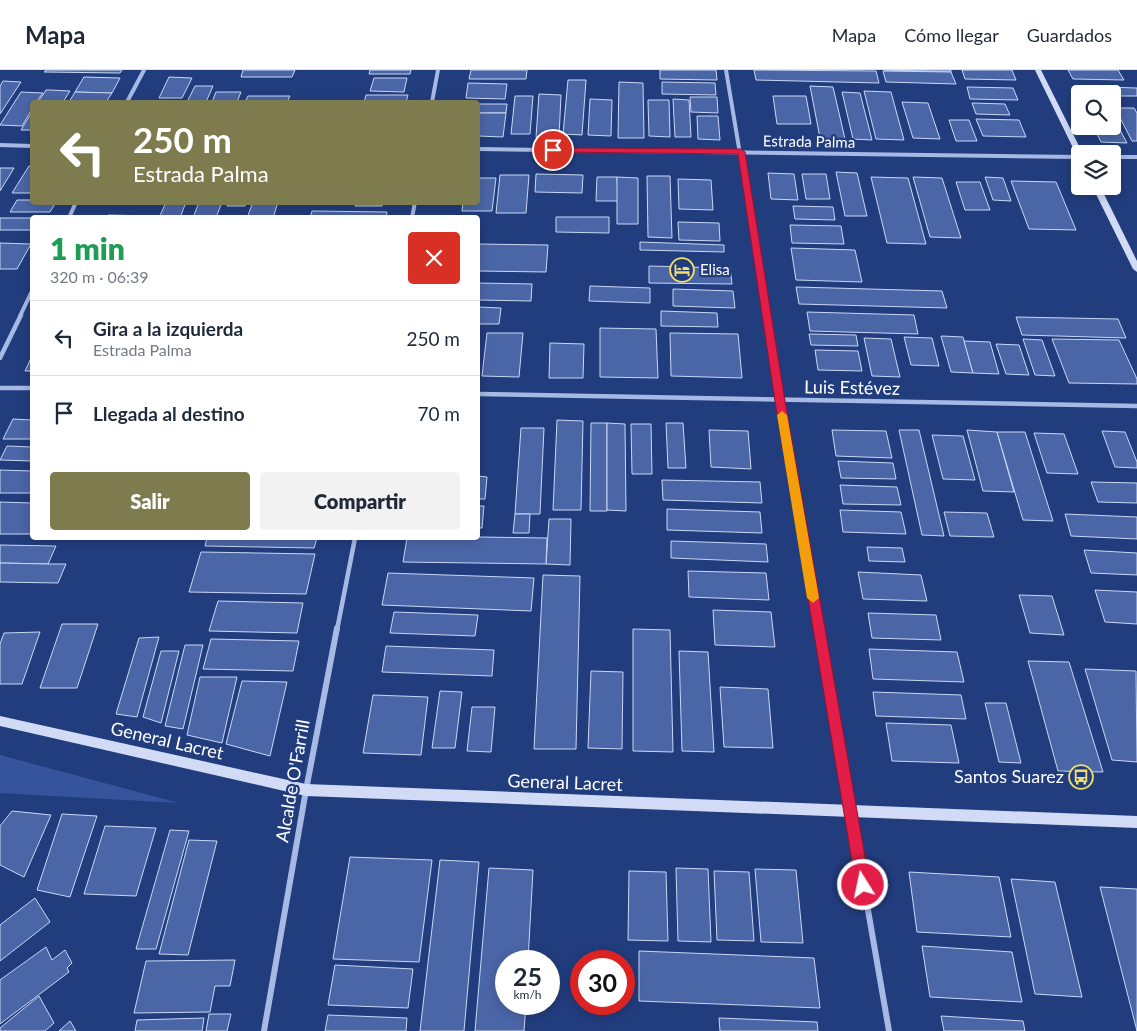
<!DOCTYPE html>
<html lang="es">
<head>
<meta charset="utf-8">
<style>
  body { margin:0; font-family:Lato,sans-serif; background:#f2f2f3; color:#1f2937; height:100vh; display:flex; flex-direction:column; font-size:19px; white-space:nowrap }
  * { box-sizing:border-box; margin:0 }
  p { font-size:16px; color:#747a83 }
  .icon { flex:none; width:28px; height:28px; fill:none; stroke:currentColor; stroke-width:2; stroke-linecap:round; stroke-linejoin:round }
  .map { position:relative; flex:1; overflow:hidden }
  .panel { position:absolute; left:30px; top:145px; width:450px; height:325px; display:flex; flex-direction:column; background:#fff; border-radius:5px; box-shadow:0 2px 12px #0003 }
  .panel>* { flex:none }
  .banner { position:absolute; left:30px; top:30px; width:450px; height:105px; border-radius:5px; box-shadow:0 2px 12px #0003; background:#7e7b4e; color:#fff; overflow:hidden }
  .tools { position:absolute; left:1071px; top:15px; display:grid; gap:10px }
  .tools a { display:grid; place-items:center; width:50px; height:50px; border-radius:5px; background:#fff; box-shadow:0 2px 12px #0003; font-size:25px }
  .speed { position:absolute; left:495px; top:880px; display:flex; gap:10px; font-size:25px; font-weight:700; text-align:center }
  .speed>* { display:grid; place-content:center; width:65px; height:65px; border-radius:50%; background:#fff; box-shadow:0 2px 12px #0003; line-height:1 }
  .speed small { font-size:12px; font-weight:400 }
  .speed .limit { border:8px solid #d22; background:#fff; color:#111 }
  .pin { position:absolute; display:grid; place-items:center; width:42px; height:42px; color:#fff; margin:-21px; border:2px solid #fff; border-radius:50%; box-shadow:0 1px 5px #0007 }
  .me { position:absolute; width:55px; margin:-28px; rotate:350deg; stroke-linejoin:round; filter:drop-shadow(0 0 4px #0008) }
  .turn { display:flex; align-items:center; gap:18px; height:105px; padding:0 20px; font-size:22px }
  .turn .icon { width:65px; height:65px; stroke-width:2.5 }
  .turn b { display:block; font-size:35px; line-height:42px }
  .round { display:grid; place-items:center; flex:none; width:52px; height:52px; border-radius:5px; background:#f2f2f3 }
  .headline { display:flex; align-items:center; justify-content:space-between; height:85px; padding:0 20px }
  h1 { font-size:30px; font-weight:800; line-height:38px; color:#1e9e55 }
  .action { display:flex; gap:10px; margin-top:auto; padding:10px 20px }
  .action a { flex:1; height:58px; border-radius:5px; background:#7e7b4e; color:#fff; font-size:20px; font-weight:800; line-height:58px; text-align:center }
  .action a+a { background:#f2f2f3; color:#1f2937 }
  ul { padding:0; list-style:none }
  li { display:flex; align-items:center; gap:15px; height:75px; padding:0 20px; border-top:1px solid #e0e1e3 }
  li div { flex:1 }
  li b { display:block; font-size:19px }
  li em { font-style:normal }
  header { display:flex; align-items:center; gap:30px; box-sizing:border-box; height:70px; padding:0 25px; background:#fff; border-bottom:1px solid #e0e1e3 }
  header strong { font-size:24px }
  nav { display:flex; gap:28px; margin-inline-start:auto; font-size:18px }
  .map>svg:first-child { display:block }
  .green { fill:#35549c }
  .building { fill:#4b66a7; stroke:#cad7f5 }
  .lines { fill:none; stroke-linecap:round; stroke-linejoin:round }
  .street-far2 { stroke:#a7bae6; stroke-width:4 }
  .street-far1 { stroke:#a7bae6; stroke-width:4.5 }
  .street { stroke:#a7bae6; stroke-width:6 }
  .secondary { fill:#d1dbf5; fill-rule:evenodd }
  .route { fill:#e11d48; stroke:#92132f }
  .slow { fill:#f59e0b }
  .labels { text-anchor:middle; stroke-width:4.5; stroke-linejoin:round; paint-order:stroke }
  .far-street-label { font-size:15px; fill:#fff; stroke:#223d7e }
  .far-poi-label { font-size:15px; fill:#fff; stroke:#223d7e; text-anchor:start }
  .street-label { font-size:18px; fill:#fff; stroke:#223d7e }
  .poi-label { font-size:18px; fill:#fff; stroke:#223d7e; text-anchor:end }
</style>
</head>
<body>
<header>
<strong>Mapa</strong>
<nav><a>Mapa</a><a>Cómo llegar</a><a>Guardados</a></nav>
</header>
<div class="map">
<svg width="1137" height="961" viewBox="0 0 1137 961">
  <rect width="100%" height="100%" fill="#223d7e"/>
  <path class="green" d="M0 685 179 733 0 723Z"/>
  <g class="building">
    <path d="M46 0H122L120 3 44 2Z"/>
    <path d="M243 0H295L292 7H241Z"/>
    <path d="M370 0H411L410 4H369Z"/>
    <path d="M471 0H527L526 9H469Z"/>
    <path d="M660 0H716L717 10 660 9Z"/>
    <path d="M754 0 876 1 879 13 756 10Z"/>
    <path d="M951 0V2L884 0Z"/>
    <path d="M962 0H1012L1016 10 965 9Z"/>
    <path d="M1068 0H1118L1124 10 1073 9Z"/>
    <path d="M883 1 951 2 956 14 886 12Z"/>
    <path d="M84 7 120 8 112 23 75 22Z"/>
    <path d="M169 7 192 8 182 28H159Z"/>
    <path d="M374 8H407L404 22 370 21Z"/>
    <path d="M568 10H586L582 65 563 64Z"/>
    <path d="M3 11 21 12 0 44V16Z"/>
    <path d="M619 12 643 13 644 68H618Z"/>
    <path d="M662 12 715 13 716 25 662 24Z"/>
    <path d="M468 13 507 14 505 29 466 28Z"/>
    <path d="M195 16H213L206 32H187Z"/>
    <path d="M810 16 833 17 845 69 820 68Z"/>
    <path d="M967 17 1013 18 1018 30 970 29Z"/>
    <path d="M1105 17 1137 18V26H1112V24H1108Z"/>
    <path d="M46 20H50L70 21 63 32H38Z"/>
    <path d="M864 21 891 22 904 70 876 69Z"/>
    <path d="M1076 21 1100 22 1101 24H1080V30Z"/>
    <path d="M21 22 43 23 36 32H32V39L22 56 0 55Z"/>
    <path d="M75 22 112 23 106 32H69Z"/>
    <path d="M216 22H241L237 32H212Z"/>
    <path d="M842 22 860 23 872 70 853 69Z"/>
    <path d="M539 24 561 25 559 67H536Z"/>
    <path d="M366 25H408L406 32H364Z"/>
    <path d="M248 26H290L287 32H245Z"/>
    <path d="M515 26H533L530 64H511Z"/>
    <path d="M773 26H806L811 54H777Z"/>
    <path d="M690 27H717L718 43 691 42Z"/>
    <path d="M590 29 612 30 611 66 588 65Z"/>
    <path d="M673 29 689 30 691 67H675Z"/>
    <path d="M648 30H669L670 67 649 66Z"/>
    <path d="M902 32 928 33 940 69 913 68Z"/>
    <path d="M972 33 1005 34 1010 45 976 44Z"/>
    <path d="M478 34H507L506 43H478Z"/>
    <path d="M1115 38H1134L1137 43V71H1132Z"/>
    <path d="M32 42V60H21Z"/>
    <path d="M478 43H506L503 67 478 66Z"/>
    <path d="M1112 45 1127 73 1101 72 1093 56H1112Z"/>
    <path d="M697 46H718L720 70 698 69Z"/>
    <path d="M976 49 1019 50 1026 67 983 66Z"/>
    <path d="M949 50H969L977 71H956Z"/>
    <path d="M29 96H32V123H12Z"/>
    <path d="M0 98H14L0 121Z"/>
    <path d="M836 102 857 103 867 146H845Z"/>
    <path d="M768 103 794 104 798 130 771 129Z"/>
    <path d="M536 104 583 105 582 123 535 122Z"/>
    <path d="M802 104H826L830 129H806Z"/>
    <path d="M500 105H529L526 143H496Z"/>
    <path d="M647 106H670L672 168 648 167Z"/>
    <path d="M597 107H617L618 131H596Z"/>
    <path d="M617 107 638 108V154H617Z"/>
    <path d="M871 107 908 108 926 174 887 173Z"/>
    <path d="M913 107 942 108 961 168 930 167Z"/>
    <path d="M985 107 1003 108 1011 131 993 130Z"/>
    <path d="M478 108H496L492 141H462L463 132H478Z"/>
    <path d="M678 109 711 110 713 140 679 139Z"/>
    <path d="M1011 111 1056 112 1076 160 1029 159Z"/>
    <path d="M956 112H980L990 140H965Z"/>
    <path d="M17 130H32V132H56L50 142H10Z"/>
    <path d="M166 132H186L180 148H159Z"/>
    <path d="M199 132H222L216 148H193Z"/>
    <path d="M228 132H246L245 136H227Z"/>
    <path d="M253 132H278L273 148H247Z"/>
    <path d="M356 132H383L382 136H355Z"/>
    <path d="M793 136 833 137 835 150 795 149Z"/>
    <path d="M312 141 387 142 386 148H310Z"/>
    <path d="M108 145 157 146 107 148Z"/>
    <path d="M556 147H609V163L556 162Z"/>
    <rect x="0" y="148" width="32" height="12"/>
    <path d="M678 152 719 153 720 171 679 170Z"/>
    <path d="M790 155 841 156 844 174 792 173Z"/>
    <path d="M640 172 724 175V182L640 180Z"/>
    <path d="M0 173 31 174 17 199H0Z"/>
    <path d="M478 174 548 175 546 202 478 201Z"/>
    <path d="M791 178 855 180 862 212 796 210Z"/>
    <path d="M649 196 730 198 732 214 649 213Z"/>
    <path d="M478 213 532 214 531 231 478 230Z"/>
    <path d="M590 216 650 218V233L589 231Z"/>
    <path d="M796 217 942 221 947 238 799 234Z"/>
    <path d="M673 219 733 221 735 238 673 236Z"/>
    <path d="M478 237 501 238 499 254H478Z"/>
    <path d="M661 241 717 243 718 257 661 256Z"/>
    <path d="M807 242 914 245 918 264 810 261Z"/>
    <path d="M1016 247 1118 249 1126 268 1022 265Z"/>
    <path d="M600 258 656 259 658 308 600 307Z"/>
    <path d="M487 263H523L519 307 482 306Z"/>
    <path d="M670 263 738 264 742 308 671 306Z"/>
    <path d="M809 264 856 265 858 276 811 275Z"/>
    <path d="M941 266 963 267 973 303 951 302Z"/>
    <path d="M904 267 932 268 939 296 911 295Z"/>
    <path d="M864 268 891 269 900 307 872 306Z"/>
    <path d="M1023 269 1042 270 1055 306 1035 305Z"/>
    <path d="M1052 269 1119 270 1137 309V314L1069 313Z"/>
    <path d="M964 271 990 272 999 304 973 303Z"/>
    <path d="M550 273 584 274 583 308H549Z"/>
    <path d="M996 274 1019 275 1029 305 1006 304Z"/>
    <path d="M815 280 858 281 862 301 818 300Z"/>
    <path d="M32 286V301H25Z"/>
    <path d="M13 349 32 350V369H3Z"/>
    <path d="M557 350 583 351 581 440H553Z"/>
    <path d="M591 353H607V441H590Z"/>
    <path d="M607 353 625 354 626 441 607 440Z"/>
    <path d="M666 353H683L686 398H668Z"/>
    <path d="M631 354H651L652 404H632Z"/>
    <path d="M521 358H544L540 444H515Z"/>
    <path d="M709 360 748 361 751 399 711 397Z"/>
    <path d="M832 360 886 361 892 388 836 386Z"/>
    <path d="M899 360H919L944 466 922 465Z"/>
    <path d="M967 360 997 362 1014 422 983 421Z"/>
    <path d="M1102 361 1125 362 1137 392V398L1115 397Z"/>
    <path d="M997 362H1025L1053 451 1023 450Z"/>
    <path d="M1034 363 1064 364 1078 404 1047 403Z"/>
    <path d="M932 365 963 366 975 410 943 409Z"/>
    <path d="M7 376 32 377V391L0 390Z"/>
    <path d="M838 391 893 393 896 409 841 408Z"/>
    <path d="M0 400 32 401V423H0Z"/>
    <path d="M478 406 487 407 485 429H478Z"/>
    <path d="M662 410 760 412 762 433 663 430Z"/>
    <path d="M1091 412 1137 413V433L1098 432Z"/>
    <path d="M840 415 897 417 901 435 843 434Z"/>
    <path d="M0 432 32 433V464H0Z"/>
    <path d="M478 436H484L482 458H478Z"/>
    <path d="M667 439 760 442 762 463 667 460Z"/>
    <path d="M840 440 901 442 906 464 843 462Z"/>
    <path d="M944 442 987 443 994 467 950 466Z"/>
    <path d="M515 444H530L529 463H513Z"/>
    <path d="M1065 444 1137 447V469L1071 466Z"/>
    <path d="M549 449H571L570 495 546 494Z"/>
    <path d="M478 467 547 468 546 494 403 492 407 468Z"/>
    <path d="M207 468H317L314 478 205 476Z"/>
    <path d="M671 471 766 474 768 492 671 488Z"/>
    <path d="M0 475 56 476 48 494 0 493Z"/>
    <path d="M867 477 902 478 905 492 869 491Z"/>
    <path d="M1084 480 1137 483V505L1091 503Z"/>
    <path d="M201 482 315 484 306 524 189 522Z"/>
    <path d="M0 493 48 494H66L58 513 0 512Z"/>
    <path d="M688 501 766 503 769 530 689 527Z"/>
    <path d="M858 502 921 505 927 531 863 529Z"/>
    <path d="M388 503 534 508 531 541 382 535Z"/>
    <path d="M543 505 580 506 576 679H534Z"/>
    <path d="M1095 520 1137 522V554L1105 552Z"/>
    <path d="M1019 525 1052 526 1064 565 1030 563Z"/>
    <path d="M218 531 303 533 297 563 209 561Z"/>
    <path d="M713 540 771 542 775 577 715 575Z"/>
    <path d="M394 542 478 545 475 566 390 563Z"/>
    <path d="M868 543 936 545 941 570 872 568Z"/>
    <path d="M62 554H98L77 618H40Z"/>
    <path d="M633 559 670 560 673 682 633 681Z"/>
    <path d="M40 562 22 614H0V574L4 563Z"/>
    <path d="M159 567 137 647 116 644 139 568Z"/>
    <path d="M211 569 299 571 293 601 203 599Z"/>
    <path d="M185 575H203L183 659 165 656Z"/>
    <path d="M386 576 494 580 492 606 382 602Z"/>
    <path d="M869 579 957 582 964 612 873 609Z"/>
    <path d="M161 581H179L161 653 143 647Z"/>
    <path d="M679 581 708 582 714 682 682 681Z"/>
    <path d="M1028 591 1069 592 1103 702 1058 701Z"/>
    <path d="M1085 599 1136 601 1137 692 1112 690Z"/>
    <path d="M591 601 623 602 622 679 588 678Z"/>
    <path d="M200 607H237L222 673 187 665Z"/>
    <path d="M242 611 287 612 270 686 226 674Z"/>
    <path d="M720 617 768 619 773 678 724 677Z"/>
    <path d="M440 621 462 622 455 678H432Z"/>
    <path d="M873 622 961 625 966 649 876 646Z"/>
    <path d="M373 625 428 627 421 685 363 683Z"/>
    <path d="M985 633H1006L1021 693 999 692Z"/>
    <path d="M472 637H495L491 682 467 681Z"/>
    <path d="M886 653 951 655 959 693 892 691Z"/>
    <path d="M12 741 51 745 24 807 0 795V756Z"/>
    <path d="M62 744 97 746 70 827 37 820Z"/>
    <path d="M105 756 156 758 136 826 84 824Z"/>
    <path d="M170 760 189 761 156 879H136Z"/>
    <path d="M189 770 217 771 188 885 159 884Z"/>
    <path d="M350 787 432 790 419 892 333 889Z"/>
    <path d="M440 790 479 792 464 961H420Z"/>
    <path d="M489 798 533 800 528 891H506V934H526L524 961H475Z"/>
    <path d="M676 798 708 799 711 872 678 871Z"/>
    <path d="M755 799 796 800 803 873 761 872Z"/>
    <path d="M629 801 666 802 668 871 628 870Z"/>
    <path d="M714 801 749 802 754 871 717 870Z"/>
    <path d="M909 802 999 807 1011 867 917 862Z"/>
    <path d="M1011 809 1055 812 1082 927 1035 924Z"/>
    <path d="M1100 817 1137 819V961Z"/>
    <path d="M35 828 50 852 0 891V855Z"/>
    <path d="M922 876 1012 882 1022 932 930 927Z"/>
    <path d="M46 877 52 890 65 880 72 893 67 898 69 902 0 954V910Z"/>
    <path d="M639 881 814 888 820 938 639 931Z"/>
    <path d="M235 890 230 916H215L210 942 134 943 146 891Z"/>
    <path d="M335 895 413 899 408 938 328 935Z"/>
    <path d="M39 926 54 953 45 961H0V958Z"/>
    <path d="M209 944H231L227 961H206Z"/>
    <path d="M328 945 407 948 406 961H325Z"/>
    <path d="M941 946 1023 951 1025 961H944Z"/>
    <path d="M204 948 202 961H135L137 950Z"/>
    <path d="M719 948 817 952 818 961H720Z"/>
    <path d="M70 951 76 961H59Z"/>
  </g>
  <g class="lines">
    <g class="street-far2">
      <path d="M726 0 767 246"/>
      <path d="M127 32 144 0"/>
      <path d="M432 32 438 0"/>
      <path d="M0 75 32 76"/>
      <path d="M478 79 1080 87"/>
      <path d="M1112 87H1137"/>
      <path d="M69 148 76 132"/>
      <path d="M412 148 415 132"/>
      <path d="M20 246 32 221"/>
    </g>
    <g class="street-far1">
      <path d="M766 245 820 560"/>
      <path d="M0 288 21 245"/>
      <path d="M0 318H32"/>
      <path d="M478 324 1137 336"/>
      <path d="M337 560 355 468"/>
    </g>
    <g class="street">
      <path d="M819 558 889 961"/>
      <path d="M264 961 306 720 337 558"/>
    </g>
    <g class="secondary">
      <path d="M1035 0H1041L1083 84H1080V86L1076 84Z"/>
      <path d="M1092 116H1100L1137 191V202L1133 199Z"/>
      <path d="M0 646 306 714 1137 746V758L306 726 0 656Z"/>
    </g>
  </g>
  <path class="route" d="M550 78 741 79 745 82 785 331 870 815 868 820 863 822 858 820 856 815 775 331 738 84 553 82 550 81Z"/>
  <path class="slow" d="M782 341 787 345 819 528 813 533 807 528 777 345Z"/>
  <defs>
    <g id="hotel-ring" transform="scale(1.25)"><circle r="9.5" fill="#223d7e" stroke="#f2df69" stroke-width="1.5"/><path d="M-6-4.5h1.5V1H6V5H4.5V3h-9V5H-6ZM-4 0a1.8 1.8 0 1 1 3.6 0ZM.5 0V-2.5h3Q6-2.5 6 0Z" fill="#f2df69"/></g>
    <g id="bus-ring" transform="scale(1.25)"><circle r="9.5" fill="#223d7e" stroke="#f2df69" stroke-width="1.5"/><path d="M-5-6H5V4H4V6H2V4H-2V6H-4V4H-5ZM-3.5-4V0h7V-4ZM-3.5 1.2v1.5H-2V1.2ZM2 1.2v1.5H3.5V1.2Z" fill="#f2df69"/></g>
  </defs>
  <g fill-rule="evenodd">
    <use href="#hotel-ring" x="682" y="200"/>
    <use href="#bus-ring" x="1081" y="707"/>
  </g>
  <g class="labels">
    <g class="far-street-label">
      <text transform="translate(809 72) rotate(1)" y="5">Estrada Palma</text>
    </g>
    <g class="far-poi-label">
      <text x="700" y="205">Elisa</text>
    </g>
    <g class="street-label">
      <text transform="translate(852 318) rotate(1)" y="6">Luis Estévez</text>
      <text transform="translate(167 671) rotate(13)" y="6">General Lacret</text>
      <text transform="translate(293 711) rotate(-80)" y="6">Alcalde O'Farrill</text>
      <text transform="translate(565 713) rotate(2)" y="6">General Lacret</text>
    </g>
    <g class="poi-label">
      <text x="1064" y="713">Santos Suarez</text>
    </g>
  </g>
</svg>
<div class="tools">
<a><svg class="icon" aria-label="search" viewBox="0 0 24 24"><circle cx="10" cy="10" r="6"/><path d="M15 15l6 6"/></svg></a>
<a><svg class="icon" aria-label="layers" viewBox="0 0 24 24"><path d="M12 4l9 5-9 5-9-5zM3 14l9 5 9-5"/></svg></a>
</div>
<div class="speed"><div>25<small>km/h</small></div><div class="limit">30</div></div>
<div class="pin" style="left:553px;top:80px;background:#d93025"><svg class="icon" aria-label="arrive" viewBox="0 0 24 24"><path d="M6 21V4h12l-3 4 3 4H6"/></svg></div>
<svg class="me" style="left:863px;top:815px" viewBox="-20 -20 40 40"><circle r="17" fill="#e11d48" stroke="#fff" stroke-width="3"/><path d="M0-11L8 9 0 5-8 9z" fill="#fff"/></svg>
<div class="banner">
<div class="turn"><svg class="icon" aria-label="left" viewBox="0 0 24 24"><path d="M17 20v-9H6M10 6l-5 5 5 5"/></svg><div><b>250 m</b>Estrada Palma</div></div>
</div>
<section class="panel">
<div class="headline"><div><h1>1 min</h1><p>320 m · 06:39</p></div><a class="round" style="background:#d93025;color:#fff"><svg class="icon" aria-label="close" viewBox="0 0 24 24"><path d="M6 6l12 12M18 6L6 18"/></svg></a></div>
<ul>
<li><svg class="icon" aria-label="left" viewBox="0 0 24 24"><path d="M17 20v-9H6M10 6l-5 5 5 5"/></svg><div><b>Gira a la izquierda</b><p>Estrada Palma</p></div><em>250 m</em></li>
<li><svg class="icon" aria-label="arrive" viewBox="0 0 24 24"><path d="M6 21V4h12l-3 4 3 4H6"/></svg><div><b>Llegada al destino</b></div><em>70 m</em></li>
</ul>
<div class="action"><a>Salir</a><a>Compartir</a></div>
</section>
</div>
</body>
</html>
